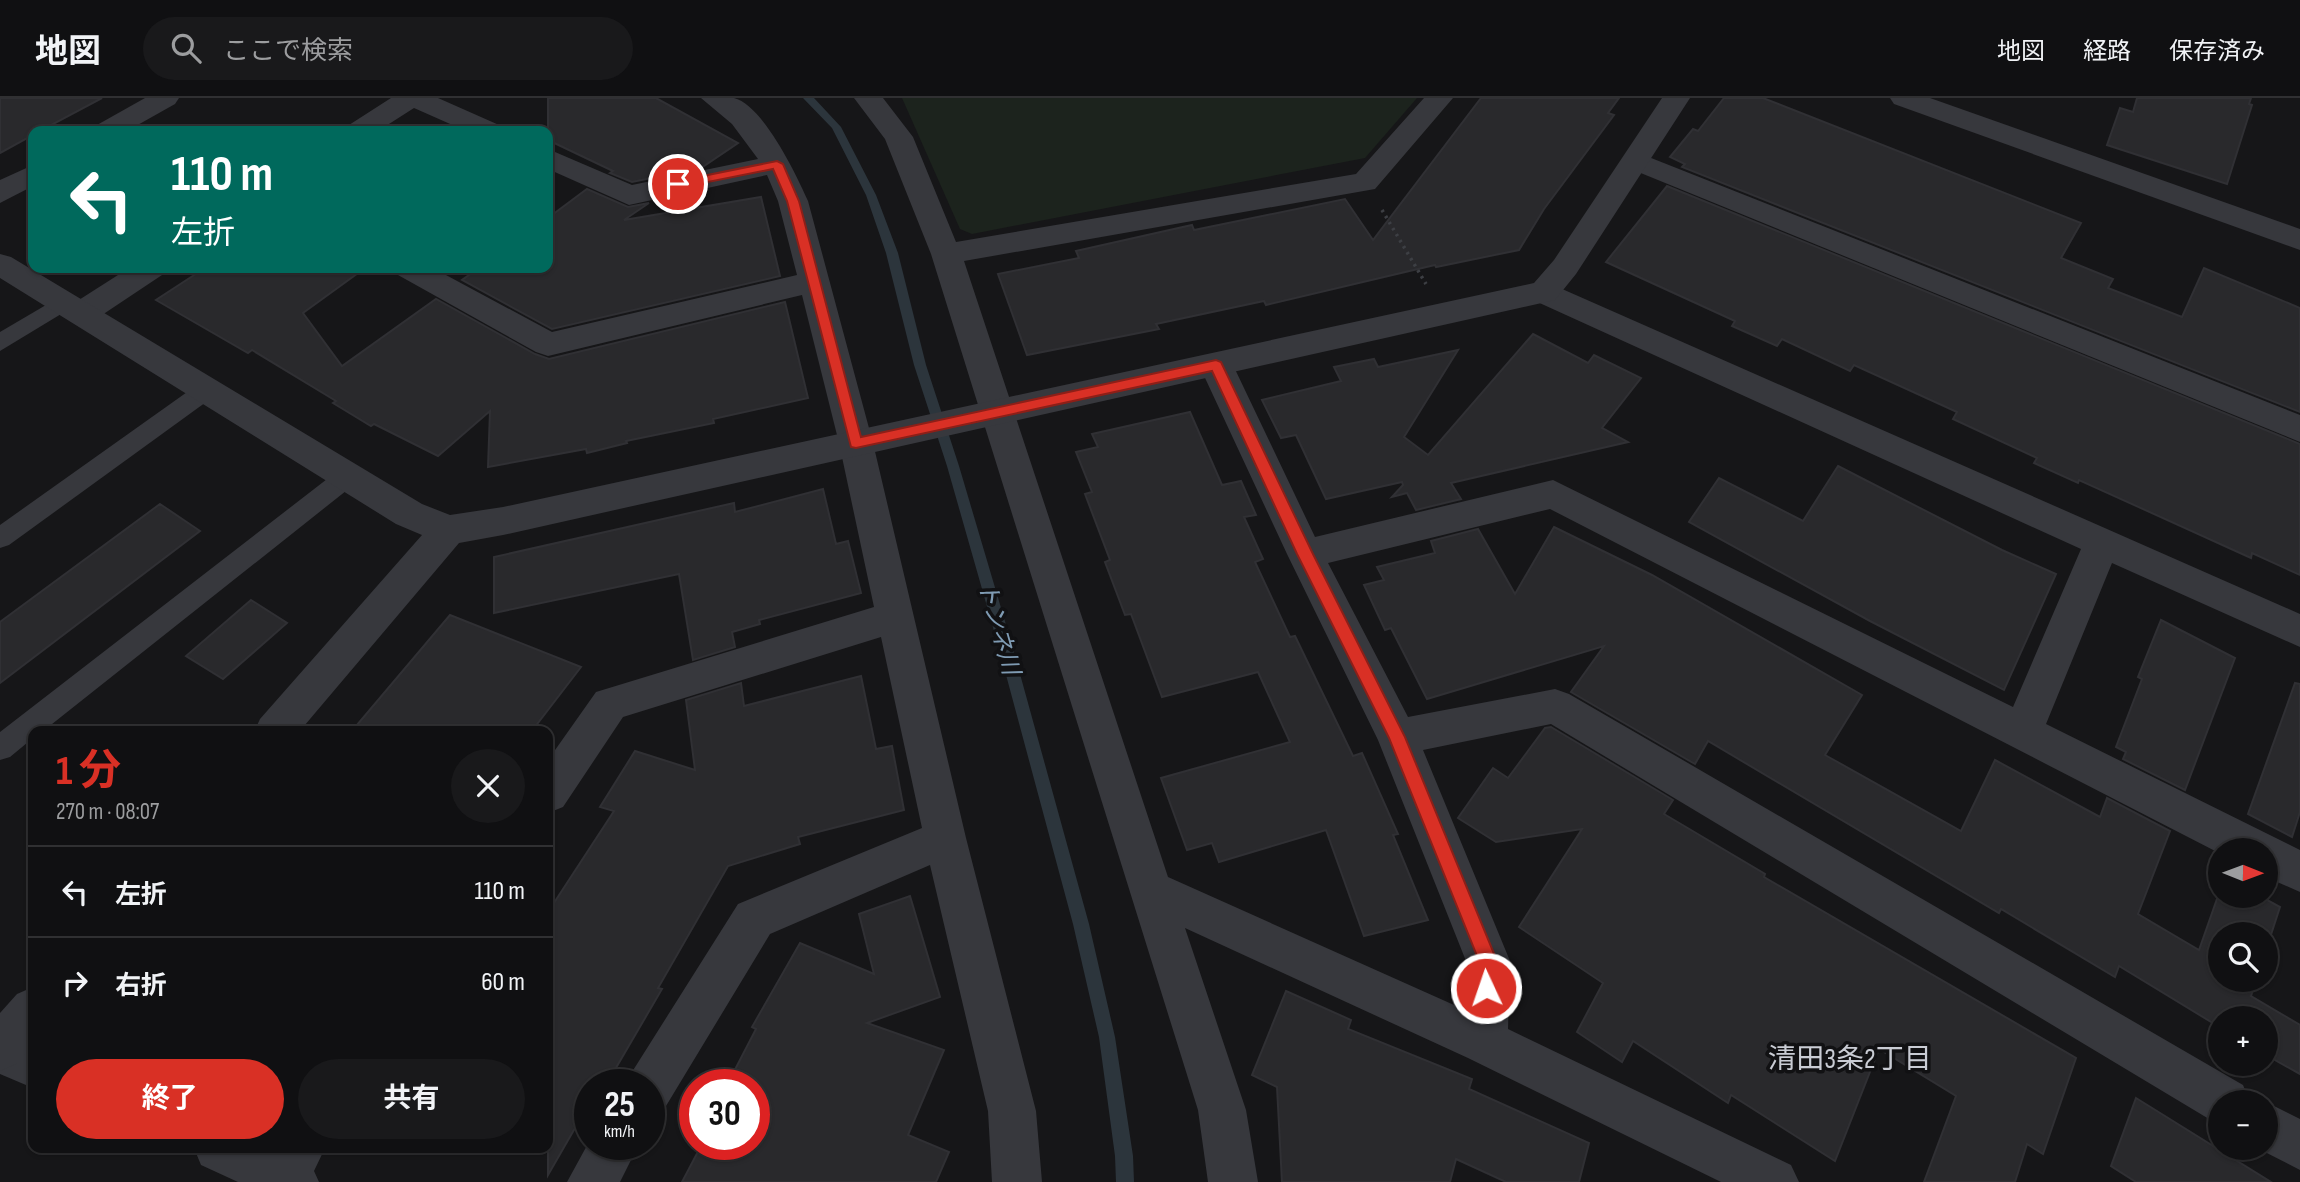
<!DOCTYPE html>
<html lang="ja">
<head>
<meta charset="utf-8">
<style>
  body { margin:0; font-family:"Sofia Sans Condensed","Noto Sans JP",sans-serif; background:#19191b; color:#f1f3f6; height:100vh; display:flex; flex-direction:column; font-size:26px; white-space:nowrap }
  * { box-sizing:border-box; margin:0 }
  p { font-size:23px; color:#9c9d9f }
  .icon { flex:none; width:38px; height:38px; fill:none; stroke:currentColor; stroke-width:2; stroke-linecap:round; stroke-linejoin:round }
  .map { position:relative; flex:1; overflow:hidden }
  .sheet { position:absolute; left:28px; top:628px; width:525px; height:427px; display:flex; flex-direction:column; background:#101012; border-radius:14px; box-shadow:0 2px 5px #0004,0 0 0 2px #303032 }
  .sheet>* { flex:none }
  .top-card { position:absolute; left:28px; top:28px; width:525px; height:147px; border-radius:14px; box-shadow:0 2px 5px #0004,0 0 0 2px #303032; background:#00695c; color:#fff; overflow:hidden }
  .needle { width:46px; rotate:91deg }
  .controls { position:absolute; left:2208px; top:740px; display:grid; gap:14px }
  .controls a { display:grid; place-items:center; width:70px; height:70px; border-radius:50%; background:#101012; box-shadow:0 2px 5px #0004,0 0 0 2px #303032; font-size:35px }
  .speed { position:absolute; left:574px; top:971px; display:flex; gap:14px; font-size:35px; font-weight:700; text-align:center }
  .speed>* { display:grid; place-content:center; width:91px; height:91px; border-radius:50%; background:#101012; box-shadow:0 2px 5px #0004,0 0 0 2px #303032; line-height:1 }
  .speed small { font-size:18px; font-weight:400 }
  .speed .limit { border:10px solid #d22; background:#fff; color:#111 }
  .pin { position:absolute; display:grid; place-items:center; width:60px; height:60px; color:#fff; margin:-30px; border:4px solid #fff; border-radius:50%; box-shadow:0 2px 7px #0007 }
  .me { position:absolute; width:77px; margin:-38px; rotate:357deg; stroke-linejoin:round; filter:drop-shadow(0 0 5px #0008) }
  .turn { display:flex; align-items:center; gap:24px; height:147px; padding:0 28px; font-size:32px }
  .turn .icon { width:91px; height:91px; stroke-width:2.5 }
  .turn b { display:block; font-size:49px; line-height:60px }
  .round { display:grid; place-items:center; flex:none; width:74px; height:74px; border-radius:37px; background:#19191b }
  .overview { display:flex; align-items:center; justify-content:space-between; height:119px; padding:0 28px }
  h1 { font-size:42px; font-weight:700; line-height:52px; color:#d93025 }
  .cta { display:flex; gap:14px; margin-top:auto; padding:14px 28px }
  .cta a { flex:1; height:80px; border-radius:42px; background:#d93025; color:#fff; font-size:28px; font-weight:700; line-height:80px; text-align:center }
  .cta a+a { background:#19191b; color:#f1f3f6 }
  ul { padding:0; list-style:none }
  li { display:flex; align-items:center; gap:21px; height:91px; padding:0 28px; border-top:2px solid #303032 }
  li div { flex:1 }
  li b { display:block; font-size:26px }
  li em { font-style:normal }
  header { display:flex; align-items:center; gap:42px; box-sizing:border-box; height:98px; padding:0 35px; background:#101012; border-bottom:2px solid #303032 }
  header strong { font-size:33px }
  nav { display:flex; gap:38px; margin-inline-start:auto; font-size:24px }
  .search { width:490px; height:63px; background:#19191b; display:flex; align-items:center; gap:18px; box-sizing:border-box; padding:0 24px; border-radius:38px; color:#9c9d9f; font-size:26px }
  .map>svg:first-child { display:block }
  .green { fill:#1c231d }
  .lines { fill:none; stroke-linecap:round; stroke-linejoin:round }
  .stream { fill:#2c353c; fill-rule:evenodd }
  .building { fill:#29292c; stroke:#303034; stroke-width:2 }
  .path { stroke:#3d3f44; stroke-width:3.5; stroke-dasharray:2.5 4.5; stroke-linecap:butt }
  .service { fill:#37383d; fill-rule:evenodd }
  .minor { fill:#37383d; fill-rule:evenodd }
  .tertiary { fill:#37383d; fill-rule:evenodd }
  .route { fill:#d93025; stroke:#8d1f18; stroke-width:2 }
  .labels { text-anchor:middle; stroke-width:7; stroke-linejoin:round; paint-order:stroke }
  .water-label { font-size:24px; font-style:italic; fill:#7f9bb3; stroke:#111113 }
  .near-neighbourhood-label { font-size:28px; fill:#c9ccd4; stroke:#111113 }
</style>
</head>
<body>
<header>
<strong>地図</strong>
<div class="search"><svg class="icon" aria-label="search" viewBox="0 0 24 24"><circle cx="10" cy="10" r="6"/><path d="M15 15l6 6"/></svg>ここで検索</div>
<nav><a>地図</a><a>経路</a><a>保存済み</a></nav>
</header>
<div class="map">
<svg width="2300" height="1084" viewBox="0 0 2300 1084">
  <rect width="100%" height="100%" fill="#161618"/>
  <path class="green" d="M902 0H1417L1365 60 972 136 960 131Z"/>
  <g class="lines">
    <path class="stream" d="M803 0H814L841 29 876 97 898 155 926 267 959 368 1012 547 1089 826 1115 939 1133 1058 1134 1084H1116L1115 1058 1099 939 1073 826 998 547 947 368 914 267 886 155 866 97 832 30Z"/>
  </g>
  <g class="building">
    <path d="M0 0H102L40 33H33V37L0 55Z"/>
    <path d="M548 0H656L738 45 701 70 632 84 610 75 613 73 548 42Z"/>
    <path d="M1481 0H1619L1608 15 1614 17 1544 111 1519 152 1436 169 1435 167 1266 207 1264 203 1156 226 1159 231 1027 257 998 176 1079 160 1076 153 1192 127 1194 132 1345 101 1373 142Z"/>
    <path d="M1724 0H1763L2081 125 2061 160 2113 181 2108 190 2182 219 2204 170 2300 210V314L1682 69 1685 66 1670 59 1693 31 1698 33Z"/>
    <path d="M2137 0H2251L2249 6 2252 7 2227 86 2107 47 2120 10 2133 14Z"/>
    <path d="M1667 88 2300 346V477L2252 455 2251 460 2079 382 2078 385 2034 365 2037 360 1953 321 1957 314 1854 267 1850 273 1782 241 1777 248 1732 228 1735 223 1606 164Z"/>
    <path d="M587 91 628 109 649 105 624 122 761 99 780 178 552 231 462 182 479 170H548V120Z"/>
    <path d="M205 170H365L303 215 342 268 436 201 535 256 549 261 785 204 808 300 713 321 714 325 626 343 627 345 587 355 586 351 488 369 490 313 438 358 374 326 371 328 333 305 336 303 252 252 248 255 156 202Z"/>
    <path d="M1533 236 1588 265 1594 257 1641 280 1602 330 1628 344 1451 385 1461 401 1416 412 1407 395 1392 399 1403 387 1402 384 1326 401 1296 337 1281 340 1262 302 1341 283 1334 269 1374 261 1378 269 1458 252 1404 339 1428 357Z"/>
    <path d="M1190 314 1222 387 1241 383 1256 417 1244 419 1263 461 1255 464 1290 539 1295 538 1353 658 1362 655 1398 736 1393 737 1428 822 1364 838 1326 732 1219 764 1212 745 1187 752 1161 680 1290 644 1258 574 1162 599 1131 516 1125 517 1105 464 1110 462 1085 396 1092 394 1076 354 1098 349 1092 336Z"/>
    <path d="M1838 368 2002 452 2056 476 2004 592 1870 523 1689 424 1719 380 1803 423Z"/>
    <path d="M823 391 836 446 848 443 861 495 759 522 760 526 732 534 735 549 693 562 679 476 494 515V459L734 405 735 414Z"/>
    <path d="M160 406 200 433 0 585V524Z"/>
    <path d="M1554 429 1652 477 1862 597 1825 657 1961 733 1995 662 2100 719 2107 700 2170 733 2138 816 2199 852 2218 798H2260L2280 809 2266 852V836H2221V882H2256L2251 898 2300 927V976L2266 957V920H2221V930L2119 868 2115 879 2001 811 1999 815 1708 643 1695 666 1571 594 1604 548 1427 601 1391 530 1385 532 1364 487 1384 482 1377 469 1435 455 1431 443 1478 431 1515 496Z"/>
    <path d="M251 502 287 525 223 581 186 558Z"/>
    <path d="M450 517 581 569 531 634H351Z"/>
    <path d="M2161 522 2235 560 2185 692 2123 661 2126 654 2116 649 2142 581 2138 579Z"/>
    <path d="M861 578 876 651 892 648 904 712 798 739 800 746 728 768 658 890 662 891 606 987H590V1004L548 1077V814L614 713 600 709 635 653 695 672 686 602 741 585 744 608Z"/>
    <path d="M2295 585 2300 586V714L2292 739 2248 716Z"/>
    <path d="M1551 629 1673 702 1664 716 1765 776 1764 779 2076 960 2043 1056 2027 1046 2015 1084H1924L1956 998 1879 951 1835 1063 1731 997 1728 1005 1633 943 1622 964 1577 934 1603 885 1519 829 1582 731 1496 744 1458 720 1493 670 1508 680 1545 630Z"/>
    <path d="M910 798 940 899 867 925 944 952 908 1037 949 1054 936 1084H682L702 1046H754V987H727L756 931 752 929 800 845 874 876 859 816Z"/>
    <path d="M1286 893 1351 922 1348 931 1472 981 1469 991 1589 1045 1579 1084H1506L1456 1061 1450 1084H1282L1277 989 1252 977Z"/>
    <path d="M2136 1000 2271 1084H2136L2111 1068Z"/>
  </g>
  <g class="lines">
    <path class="path" d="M1382 112 1426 186"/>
    <g class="service">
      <path d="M63 197 71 200 74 205 71 210 0 253V234Z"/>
      <path d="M205 285 213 287 216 293 213 299 9 447 0 450V427L197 287Z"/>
      <path d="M348 369 356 371 360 378 356 385 42 634H33V640L10 659 0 662V634L340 371Z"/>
    </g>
    <g class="minor">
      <path d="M391 0H438L499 27 503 33H466L414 10 378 33H345L349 27Z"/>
      <path d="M701 0C711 0 724 0 734 0 763 7 797 78 808 103L873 345 966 740 1036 1013 1042 1084H992L988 1013 930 767 770 836 666 1008 649 1015V987H627L632 974 738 806 922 730 881 539 623 619 563 709 548 715V662L596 594 874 509 839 345 802 197 548 258 536 254 398 177 393 170H433L552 234 797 177 778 103 767 77 629 107 548 71V51L632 87 758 61 732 26Z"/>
      <path d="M854 0H883L913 39 956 144 1356 76 1424 0H1453L1375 91 964 163 1168 779 1463 911 1466 863 1378 642 1287 456 1199 267 1204 259 1216 255 1228 259 1233 267 1315 439 1553 382 2013 609 2081 451 1533 202 1528 194 1533 186 1544 183 2300 516V549L2112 465 2046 626 2300 752V794L2266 779V752H2221V756L1550 411 1328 465 1408 619 1555 591 1569 596 2243 987 2250 1004H2221V1026L2209 1021 1551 626 1423 652 1510 863 1508 931 1791 1067 1799 1084H1721L1468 960 1185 830 1246 1012 1258 1084H1208L1198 1012 931 156 885 41Z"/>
      <path d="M1890 0H1930L2300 131V152L1894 6Z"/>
      <path d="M1636 54 2300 317V344L1626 69 1622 63 1626 57Z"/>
      <path d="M129 170H167L162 177 93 223 82 226 71 223 66 215 71 207Z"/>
      <path d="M0 929 33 943V990L0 976Z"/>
      <path d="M2265 1004H2266L2300 1021V1072L2257 1050H2266Z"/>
      <path d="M590 1042V1046H639L620 1084H567Z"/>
      <path d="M194 1050H325L314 1073 319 1084H238L201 1067Z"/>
    </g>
    <g class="tertiary">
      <path d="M145 0H179L175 6 127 33H93L97 27Z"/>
      <path d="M1662 0H1690L1576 176 1555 202 503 437 459 445 299 634H254L260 621 422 437 396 426 0 180V156L11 159 422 406 450 417 503 409 1534 185 1554 162Z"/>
      <path d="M33 67V88L0 105V82Z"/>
      <path d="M33 889V947L16 966 0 973V915L17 896Z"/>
    </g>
  </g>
  <path class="route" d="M777 63 783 66 799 103 861 339 1216 262 1221 264 1313 456 1405 639 1497 863 1493 896 1486 899 1480 896 1477 890 1479 863 1389 640 1297 456 1212 273 856 350 851 349 787 103 773 71 678 90 672 86 678 83Z"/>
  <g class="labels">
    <g class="water-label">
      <text transform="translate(999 530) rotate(74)" y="8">トンネ川</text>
    </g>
    <g class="near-neighbourhood-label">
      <text x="1850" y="970">清田3条2丁目</text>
    </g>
  </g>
</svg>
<div class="controls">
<a><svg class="needle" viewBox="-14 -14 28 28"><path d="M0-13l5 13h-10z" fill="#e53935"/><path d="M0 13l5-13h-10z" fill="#9c9d9f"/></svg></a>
<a><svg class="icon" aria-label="search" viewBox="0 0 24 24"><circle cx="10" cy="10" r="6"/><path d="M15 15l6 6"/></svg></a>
<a>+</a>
<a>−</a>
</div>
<div class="speed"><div>25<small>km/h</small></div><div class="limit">30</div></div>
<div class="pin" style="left:678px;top:86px;background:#d93025"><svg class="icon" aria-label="arrive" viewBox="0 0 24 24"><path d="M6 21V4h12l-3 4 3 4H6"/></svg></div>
<svg class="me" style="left:1486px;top:890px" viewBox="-20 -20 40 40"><circle r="17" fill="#d93025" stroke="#fff" stroke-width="3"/><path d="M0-11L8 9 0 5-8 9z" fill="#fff"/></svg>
<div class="top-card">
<div class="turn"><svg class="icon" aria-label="left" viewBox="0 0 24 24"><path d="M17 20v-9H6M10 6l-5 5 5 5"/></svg><div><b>110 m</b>左折</div></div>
</div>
<section class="sheet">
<div class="overview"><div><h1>1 分</h1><p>270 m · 08:07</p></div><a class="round"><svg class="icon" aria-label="close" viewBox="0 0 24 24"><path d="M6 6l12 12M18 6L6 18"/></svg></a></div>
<ul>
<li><svg class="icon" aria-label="left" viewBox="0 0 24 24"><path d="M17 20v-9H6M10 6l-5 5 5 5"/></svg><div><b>左折</b></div><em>110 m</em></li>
<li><svg class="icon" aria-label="right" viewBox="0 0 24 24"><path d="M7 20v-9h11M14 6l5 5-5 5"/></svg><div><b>右折</b></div><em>60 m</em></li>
</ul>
<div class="cta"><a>終了</a><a>共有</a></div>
</section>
</div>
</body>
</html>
